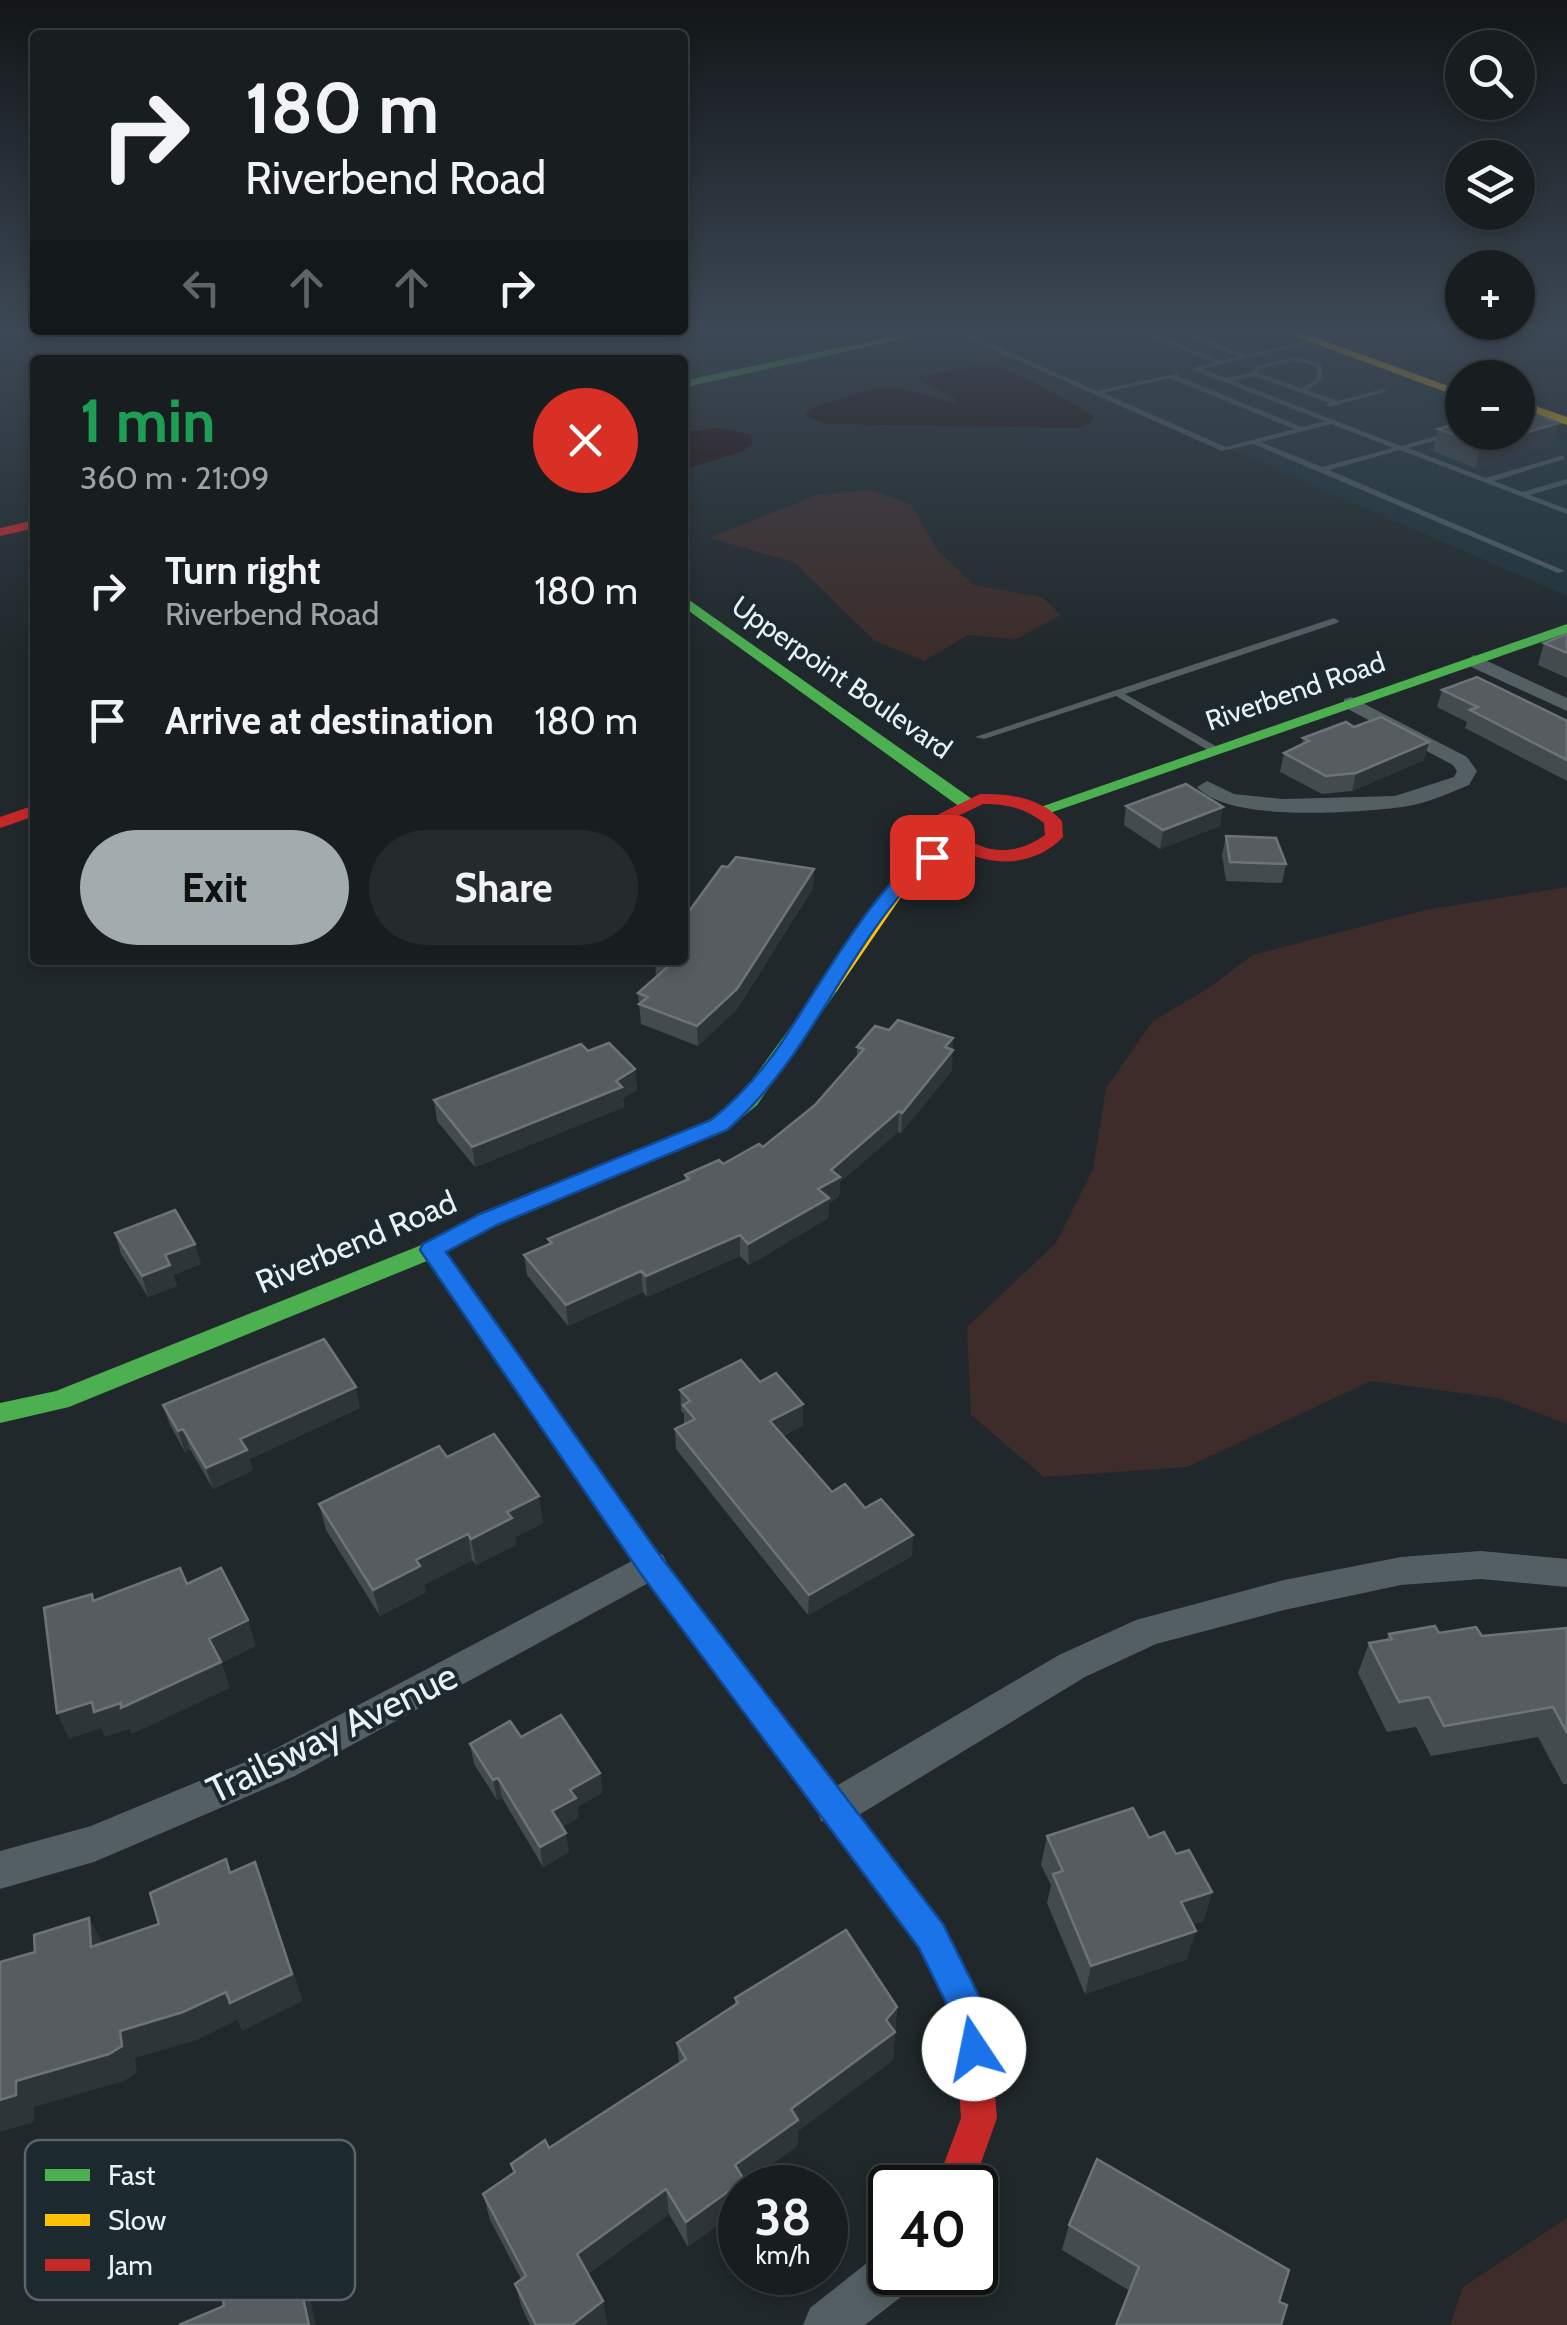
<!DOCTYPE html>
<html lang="en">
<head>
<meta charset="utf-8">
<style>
  body { margin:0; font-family:Cabin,sans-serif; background:#252b2d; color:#f1f3f6; height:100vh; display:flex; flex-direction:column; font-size:38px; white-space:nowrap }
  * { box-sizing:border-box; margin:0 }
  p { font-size:32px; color:#9fa2a5 }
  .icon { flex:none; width:55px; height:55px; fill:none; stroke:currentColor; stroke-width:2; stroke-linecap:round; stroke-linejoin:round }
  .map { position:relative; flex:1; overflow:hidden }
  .details { position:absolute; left:30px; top:355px; width:658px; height:610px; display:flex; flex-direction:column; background:#181e20; border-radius:10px; box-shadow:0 5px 15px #0003,0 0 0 2px #363c3e }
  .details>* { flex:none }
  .banner { position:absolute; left:30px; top:30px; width:658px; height:305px; border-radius:10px; box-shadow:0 5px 15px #0003,0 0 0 2px #363c3e; background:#181e20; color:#f1f3f6; overflow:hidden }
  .buttons { position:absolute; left:1445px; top:30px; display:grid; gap:20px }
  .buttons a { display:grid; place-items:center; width:90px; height:90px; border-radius:50%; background:#181e20; box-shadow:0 5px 15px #0003,0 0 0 2px #363c3e; font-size:50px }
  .speed { position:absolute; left:718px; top:2165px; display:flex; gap:20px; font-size:50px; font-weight:700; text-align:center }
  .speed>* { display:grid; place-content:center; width:130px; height:130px; border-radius:50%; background:#181e20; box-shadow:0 5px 15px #0003,0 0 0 2px #363c3e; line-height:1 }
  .speed small { font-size:25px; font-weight:400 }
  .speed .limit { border:5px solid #111; border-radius:15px; background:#fff; color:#111 }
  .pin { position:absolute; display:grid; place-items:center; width:85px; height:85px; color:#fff; margin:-42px; border-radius:20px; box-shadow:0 5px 15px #0006 }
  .me { position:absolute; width:110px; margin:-55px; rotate:349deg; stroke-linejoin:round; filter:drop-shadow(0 0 8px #0008) }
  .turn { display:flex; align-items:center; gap:35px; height:210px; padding:0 50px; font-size:45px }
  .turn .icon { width:130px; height:130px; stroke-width:2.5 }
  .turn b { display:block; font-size:70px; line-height:85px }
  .lanes { display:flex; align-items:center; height:95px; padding:0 50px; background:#0003; justify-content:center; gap:50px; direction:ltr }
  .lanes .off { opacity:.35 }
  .round { display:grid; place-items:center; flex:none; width:105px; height:105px; border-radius:52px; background:#252b2d }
  .overview { display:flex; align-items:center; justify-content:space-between; height:170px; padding:0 50px }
  h1 { font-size:60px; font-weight:700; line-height:75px; color:#1e9e55 }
  .cta { display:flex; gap:20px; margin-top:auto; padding:20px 50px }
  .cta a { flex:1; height:115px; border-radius:60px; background:#a2abae; color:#111; font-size:40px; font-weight:700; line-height:115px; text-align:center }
  .cta a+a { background:#252b2d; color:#f1f3f6 }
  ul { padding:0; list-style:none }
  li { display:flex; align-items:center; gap:30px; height:130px; padding:0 50px }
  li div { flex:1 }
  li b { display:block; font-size:38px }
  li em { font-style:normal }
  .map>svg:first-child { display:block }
  .built { fill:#1e323a }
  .green { fill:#3d2c29 }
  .water { fill:#220907 }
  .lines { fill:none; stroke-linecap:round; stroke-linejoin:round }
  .lane { fill:#535f63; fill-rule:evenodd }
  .street { fill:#535f63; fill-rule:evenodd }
  .fast { fill:#4caf50; fill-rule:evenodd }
  .slow { fill:#ffc107; fill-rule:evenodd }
  .jam { fill:#c62828; fill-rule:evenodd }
  .wall { fill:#444b4e }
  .shaded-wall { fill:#2e3538 }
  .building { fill:#565c60; stroke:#6d7477; stroke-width:2.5 }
  .route { fill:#1a73e8; stroke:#114b97; stroke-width:2.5 }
  .labels { text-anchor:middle; stroke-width:8; stroke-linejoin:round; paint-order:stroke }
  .far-street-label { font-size:28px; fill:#e8f1f5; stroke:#1c292f }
  .street-label { font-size:32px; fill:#e8f1f5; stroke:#1c292f }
  .near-street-label { font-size:38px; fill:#e8f1f5; stroke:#1c292f }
  .key { fill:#1c292f; stroke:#59656a; stroke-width:2.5 }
  .key-label { font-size:28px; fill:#e8f1f5 }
</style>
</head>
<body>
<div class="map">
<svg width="1567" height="2325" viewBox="0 0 1567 2325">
  <rect width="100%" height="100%" fill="#20282b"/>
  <path class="built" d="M1146 332H1273L1462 402V432H1518V423L1567 441V596L1028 361Z"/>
  <g class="green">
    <path d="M873 490 911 505 938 551 974 585 1042 597 1061 615 1016 639 968 635 924 661 875 641 794 562 709 538 817 495Z"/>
    <path d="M1567 887V1424L1498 1398 1371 1381 1187 1467 1044 1477 971 1415 967 1327 1056 1243 1093 1169 1106 1088 1153 1021 1207 989 1253 955 1425 910Z"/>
    <path d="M1567 2218V2325H1450L1463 2287Z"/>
  </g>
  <g class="water">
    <path d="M990 364 1034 382 1094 416 1091 423 1077 428 825 424 807 416 806 412 814 407 877 388 897 387 958 404 952 396 919 381 920 376Z"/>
    <path d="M719 428 750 434 753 443 743 451 683 470V432Z"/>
  </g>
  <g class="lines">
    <g class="lane">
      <path d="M954 332H964L1097 391 1179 373 1178 376 1302 427 1324 421 1193 370V368L1214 362 1146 335 1150 332H1161L1155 335 1222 361 1239 357 1178 332H1188L1246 355 1314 340V342L1202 369 1226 378 1251 373 1254 367 1294 357 1322 364V381L1307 390 1338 401 1383 389 1387 391 1330 407 1326 405 1330 403 1254 376 1233 381 1401 446 1462 429V432L1465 433 1408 448 1486 478 1564 455V459L1494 481 1522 492 1567 479V484L1530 495 1567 509V514L1400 450 1329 470 1565 571 1558 573 1253 444 1222 451ZM1294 361 1317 366 1316 380 1301 388 1258 373 1259 369ZM1170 378 1294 429 1226 447 1103 393ZM1331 424 1393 448 1322 467 1261 442Z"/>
      <path d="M1334 618 1339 621 1337 623 1125 694 1219 748V752H1211L1116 696 984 739 975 737Z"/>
      <path d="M682 759H689L690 761 682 765Z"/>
      <path d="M565 960H577L578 962 572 966 568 965Z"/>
    </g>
    <g class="street">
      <path d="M1474 655 1567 698V711L1467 665 1465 661Z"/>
      <path d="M1351 697 1467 757 1477 771 1469 785C1445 795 1421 806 1394 808 1348 813 1229 822 1197 787L1207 781 1234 794 1283 799 1395 796 1454 777 1457 771 1453 765 1344 707V699Z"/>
      <path d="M651 1551 663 1555 668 1565 663 1575 295 1776 94 1862 0 1889V1851L91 1826 269 1752Z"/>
      <path d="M1481 1551 1567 1559V1587L1481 1579 1401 1585 1284 1610 1156 1644 1085 1677 849 1821 835 1826 821 1821 816 1808 821 1795 1059 1655 1136 1620 1284 1580 1401 1557Z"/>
      <path d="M890 2250V2272H917L911 2289 865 2325H803L810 2308 877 2255Z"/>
    </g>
    <g class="fast">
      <path d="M912 332H934L682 388V381Z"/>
      <path d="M682 595 972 799V807H960L682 606Z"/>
      <path d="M1567 624V633L1047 814H1035L1032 810Z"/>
      <path d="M829 982 839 988 757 1105 727 1130 496 1225 446 1253 661 1557 866 1825 871 1836 866 1847 855 1851 844 1847 641 1573 427 1261 69 1407 0 1423V1403L56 1391 424 1244 480 1213 711 1120 741 1095 822 984Z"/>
    </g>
    <g class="slow">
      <path d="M1284 332H1300L1462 391V398Z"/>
      <path d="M1518 400 1567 417V425L1518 408Z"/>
      <path d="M962 841 971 846 968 850 937 861 908 887 836 992H822L819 988 894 879 925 853Z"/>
    </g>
    <g class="jam">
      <path d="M35 520V528L0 536V528Z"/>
      <path d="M980 794C1010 793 1041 798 1062 821L1063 837C1028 874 967 867 936 829L939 814ZM983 804C1007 804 1025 808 1044 823L1045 835C1014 857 981 855 954 828L956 817Z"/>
      <path d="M35 805V816L0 828V817Z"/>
      <path d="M855 1821 866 1825 943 1924 988 2014 997 2118 972 2188H935L961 2118 954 2017 919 1948 844 1847 839 1836 844 1825Z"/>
    </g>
  </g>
  <g class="wall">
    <path d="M1438 429 1553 445 1475 468 1433 451Z"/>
    <path d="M1567 634V678L1538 665 1544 643Z"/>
    <path d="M1442 690 1567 721V781L1465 728 1467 722 1437 707Z"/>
    <path d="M1303 738 1424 760 1352 791 1322 794 1280 772 1284 753 1302 745Z"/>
    <path d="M1126 806 1220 826 1160 849 1124 825Z"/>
    <path d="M1226 836 1286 864 1282 883 1226 881 1222 855Z"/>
    <path d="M728 867 814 869 813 888 737 1009 698 1046 641 1024 638 993 656 978 655 960Z"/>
    <path d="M857 1047 952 1050V1070L901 1133 898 1132 840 1182 839 1197 829 1203 828 1218 749 1265 740 1256 647 1297 643 1292 568 1326 527 1275 524 1255 549 1244 548 1239 685 1181V1175L723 1164 763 1147 815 1105 857 1058Z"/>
    <path d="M588 1051 635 1069 637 1090 623 1098 624 1107 475 1167 437 1121 434 1100Z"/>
    <path d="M115 1233 201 1264 173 1275 177 1286 148 1297 121 1254Z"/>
    <path d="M760 1382 803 1425 783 1436 832 1492 865 1508 912 1556 808 1615 676 1449 675 1429 684 1424V1414L681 1411 680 1390Z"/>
    <path d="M163 1405 360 1408 249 1459 253 1470 213 1489 190 1449 185 1452 170 1425Z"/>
    <path d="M447 1457 543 1523 515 1537 516 1545 476 1565 472 1560 424 1585 426 1592 380 1616 326 1530 319 1504Z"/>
    <path d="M1567 1628V1784H1563L1538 1737 1431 1756 1416 1727 1387 1732 1358 1673 1369 1643 1386 1640 1389 1634 1439 1633 1482 1636Z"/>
    <path d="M521 1737 600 1773 602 1793 577 1807 578 1818 562 1827 569 1852 543 1867 502 1798 497 1800 474 1764 470 1744Z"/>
    <path d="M1047 1836 1149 1838 1176 1854 1212 1892 1203 1921 1193 1924 1187 1959 1085 1994 1047 1903 1051 1885 1041 1865Z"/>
    <path d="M735 1998 897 2007 893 2060 798 2131 797 2146 744 2184V2188H740L688 2247 669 2214 588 2274 603 2301 607 2325H530L522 2308 515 2284 521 2279 490 2220 483 2194 513 2173 511 2164 549 2148 679 2063 677 2043 735 2004Z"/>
    <path d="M1069 2225 1279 2302 1130 2291 1062 2250Z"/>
  </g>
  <g class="shaded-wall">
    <path d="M1559 423 1553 445 1475 468 1481 445Z"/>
    <path d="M1429 742 1424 760 1352 791 1356 773Z"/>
    <path d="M1223 807 1220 826 1160 849 1163 830Z"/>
    <path d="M814 869 813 888 737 1009 698 1046 697 1026Z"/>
    <path d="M953 1038 952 1070 901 1133 902 1113Z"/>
    <path d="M635 1069 637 1090 623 1098 624 1107 475 1167 472 1147 616 1081Z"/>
    <path d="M899 1111 898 1132 840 1182 839 1197 829 1203 828 1218 749 1265 748 1244 818 1189 831 1170Z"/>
    <path d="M740 1235V1256L647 1297 646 1276Z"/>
    <path d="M195 1244 201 1264 173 1275 177 1286 148 1297 142 1276 165 1255Z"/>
    <path d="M641 1271 643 1292 568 1326 566 1305Z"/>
    <path d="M356 1387 360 1408 249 1459 253 1470 213 1489 206 1468 240 1439Z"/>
    <path d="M803 1404V1425L770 1442V1421Z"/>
    <path d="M183 1429 190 1449 185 1452 178 1431Z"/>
    <path d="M539 1496 543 1523 515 1537 516 1545 476 1565 471 1539 507 1512Z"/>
    <path d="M468 1534 472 1560 424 1585 426 1592 380 1616 373 1590 416 1560Z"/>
    <path d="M913 1535 912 1556 808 1615 809 1595Z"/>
    <path d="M248 1620 256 1646 222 1663 230 1688 132 1734 130 1729 105 1737 101 1728 69 1739 57 1713Z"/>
    <path d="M600 1773 602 1793 577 1807 578 1818 556 1831 552 1811 570 1790Z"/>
    <path d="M498 1778 502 1798 497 1800 493 1780Z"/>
    <path d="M566 1833 569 1852 543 1867 540 1847Z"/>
    <path d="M255 1862 303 2001 242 2031 237 2020 197 2040 135 2058 137 2073 124 2081 34 2107V2122L0 2132V2100L16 2081 120 2031Z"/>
    <path d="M1212 1892 1203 1921 1173 1931 1181 1902Z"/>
    <path d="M89 1918 104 1946 91 1947Z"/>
    <path d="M1196 1931 1187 1959 1085 1994 1091 1966Z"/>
    <path d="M897 2007 893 2060 798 2131 797 2146 744 2184V2188H740V2209L688 2247 686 2222 735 2165Z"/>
    <path d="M666 2189 669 2214 582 2278 577 2254Z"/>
    <path d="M289 2235 301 2260 316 2325H309Z"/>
    <path d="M603 2301 607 2325H572Z"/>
  </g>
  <g class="building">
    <path d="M1518 408 1559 423 1481 445 1438 429 1462 422V432H1518Z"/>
    <path d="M1567 634V653L1544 643Z"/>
    <path d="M1477 677 1567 721V760L1470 710 1478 707 1442 690Z"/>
    <path d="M1381 717 1429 742 1356 773 1326 776 1284 753 1309 741 1303 738 1346 722 1354 727Z"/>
    <path d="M1186 784 1223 807 1163 830 1126 806Z"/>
    <path d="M1226 836 1276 838 1286 864 1230 862Z"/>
    <path d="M736 857 814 869 737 989 697 1026 639 1004 648 997 638 993 672 963 657 960H682V921L722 866 728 867Z"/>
    <path d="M898 1020 953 1038 945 1047 953 1050 902 1113 899 1111 831 1170 840 1177 818 1189 829 1198 748 1244 740 1235 646 1276 641 1271 566 1305 524 1255 552 1243 548 1239 689 1179 685 1175 719 1160 723 1164 759 1144 763 1147 815 1105 864 1049 857 1047 875 1026 889 1030Z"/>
    <path d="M609 1043 635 1069 616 1081 622 1087 472 1147 434 1100 581 1044 588 1051Z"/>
    <path d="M175 1210 195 1244 165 1255 170 1265 142 1276 115 1233Z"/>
    <path d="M324 1339 356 1387 240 1439 247 1450 206 1468 183 1429 178 1431 163 1405Z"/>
    <path d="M741 1360 760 1382 776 1373 803 1404 770 1421 832 1492 845 1484 865 1508 881 1499 913 1535 809 1595 675 1429 695 1419 683 1405 690 1401 680 1390Z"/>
    <path d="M494 1434 539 1496 507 1512 512 1518 471 1539 468 1534 416 1560 420 1566 373 1590 319 1504 439 1446 447 1457Z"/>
    <path d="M180 1568 187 1584 221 1568 248 1620 209 1639 221 1662 121 1708V1703L94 1712 92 1702 57 1713 44 1608 92 1594 93 1601Z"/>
    <path d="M1435 1626 1439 1633 1476 1627 1482 1636 1567 1628V1733L1553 1707 1444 1726 1429 1697 1399 1702 1369 1643 1392 1639 1389 1634Z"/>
    <path d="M561 1715 600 1773 570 1790 576 1798 552 1811 566 1833 540 1847 498 1778 493 1780 470 1744 510 1721 521 1737Z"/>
    <path d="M1133 1808 1149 1838 1164 1832 1176 1854 1189 1850 1212 1892 1181 1902 1196 1931 1091 1966 1053 1874 1063 1871 1047 1836Z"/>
    <path d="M226 1859 230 1873 255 1862 292 1974 230 2003 226 1992 183 2012 120 2031 122 2046 109 2054 16 2081V2095L0 2100V1962L35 1952 34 1935 89 1918 91 1947 159 1924 150 1893Z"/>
    <path d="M846 1930 897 2007 886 2020 895 2032 791 2109 798 2120 735 2165 744 2180 686 2222 666 2189 577 2254 603 2301 572 2325H536L515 2284 526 2276 483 2194 515 2172 511 2164 545 2140 549 2148 686 2059 677 2043 738 2003 735 1998Z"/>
    <path d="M1097 2159 1289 2270 1279 2302 1287 2305 1281 2325H1116L1139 2267 1069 2225Z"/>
    <path d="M289 2235 309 2325H179L224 2306 220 2282 255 2268 251 2250Z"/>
  </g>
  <linearGradient id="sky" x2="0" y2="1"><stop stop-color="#121618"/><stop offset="0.5" stop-color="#3c4855"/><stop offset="1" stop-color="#3c4855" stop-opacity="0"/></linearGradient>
  <rect width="1567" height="658" fill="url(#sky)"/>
  <path class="route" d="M932 852 941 857C927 872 910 883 896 900 836 975 801 1066 727 1130L497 1225 446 1252 661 1557 943 1924 988 2014 991 2049 986 2062 974 2067 961 2062 956 2049 953 2017 919 1948 641 1574 420 1250 423 1244 480 1214 711 1120C736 1100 756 1078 775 1052 808 1007 882 867 932 852Z"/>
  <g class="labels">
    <g class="far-street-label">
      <text transform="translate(842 677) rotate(35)" y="10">Upperpoint Boulevard</text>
      <text transform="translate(1295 691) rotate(-19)" y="10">Riverbend Road</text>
    </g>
    <g class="street-label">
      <text transform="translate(356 1242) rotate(-23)" y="11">Riverbend Road</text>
    </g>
    <g class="near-street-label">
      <text transform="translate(332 1733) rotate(-26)" y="13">Trailsway Avenue</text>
    </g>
  </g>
  <rect x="25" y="2140" width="330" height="160" rx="15" class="key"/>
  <rect x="45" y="2169" width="45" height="12" fill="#4caf50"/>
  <rect x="45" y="2214" width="45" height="12" fill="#ffc107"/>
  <rect x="45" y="2259" width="45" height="12" fill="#c62828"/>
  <g class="key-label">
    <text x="108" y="2185">Fast</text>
    <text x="108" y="2230">Slow</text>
    <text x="108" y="2275">Jam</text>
  </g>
</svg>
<div class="buttons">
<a><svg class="icon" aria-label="search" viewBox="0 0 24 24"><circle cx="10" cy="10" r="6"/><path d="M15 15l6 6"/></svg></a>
<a><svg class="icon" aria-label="layers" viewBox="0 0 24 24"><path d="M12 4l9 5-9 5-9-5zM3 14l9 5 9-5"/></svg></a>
<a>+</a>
<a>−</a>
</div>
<div class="speed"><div>38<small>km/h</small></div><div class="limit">40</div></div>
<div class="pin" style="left:932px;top:857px;background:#d93025"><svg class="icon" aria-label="arrive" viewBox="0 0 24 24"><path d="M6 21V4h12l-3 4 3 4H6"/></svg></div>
<svg class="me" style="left:974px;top:2049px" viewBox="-20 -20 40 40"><circle r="19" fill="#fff"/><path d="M0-13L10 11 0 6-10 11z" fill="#1a73e8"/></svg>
<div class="banner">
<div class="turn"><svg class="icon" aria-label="right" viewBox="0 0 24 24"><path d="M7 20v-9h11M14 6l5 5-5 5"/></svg><div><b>180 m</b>Riverbend Road</div></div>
<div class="lanes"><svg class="icon off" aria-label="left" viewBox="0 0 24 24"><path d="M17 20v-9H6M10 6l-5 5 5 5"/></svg><svg class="icon off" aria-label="ahead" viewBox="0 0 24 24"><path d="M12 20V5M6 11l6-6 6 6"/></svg><svg class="icon off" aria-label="ahead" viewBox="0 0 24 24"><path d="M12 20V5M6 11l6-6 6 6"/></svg><svg class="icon" aria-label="right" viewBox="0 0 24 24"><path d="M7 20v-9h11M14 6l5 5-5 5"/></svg></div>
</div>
<section class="details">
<div class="overview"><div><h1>1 min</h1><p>360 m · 21:09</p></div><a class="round" style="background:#d93025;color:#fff"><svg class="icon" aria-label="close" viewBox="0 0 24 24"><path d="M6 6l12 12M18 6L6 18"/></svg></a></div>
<ul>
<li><svg class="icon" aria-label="right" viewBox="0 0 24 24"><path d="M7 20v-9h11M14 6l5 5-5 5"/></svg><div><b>Turn right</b><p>Riverbend Road</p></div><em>180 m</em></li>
<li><svg class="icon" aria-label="arrive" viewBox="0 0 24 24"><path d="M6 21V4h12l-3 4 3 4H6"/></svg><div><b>Arrive at destination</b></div><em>180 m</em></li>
</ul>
<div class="cta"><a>Exit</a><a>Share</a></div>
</section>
</div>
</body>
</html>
